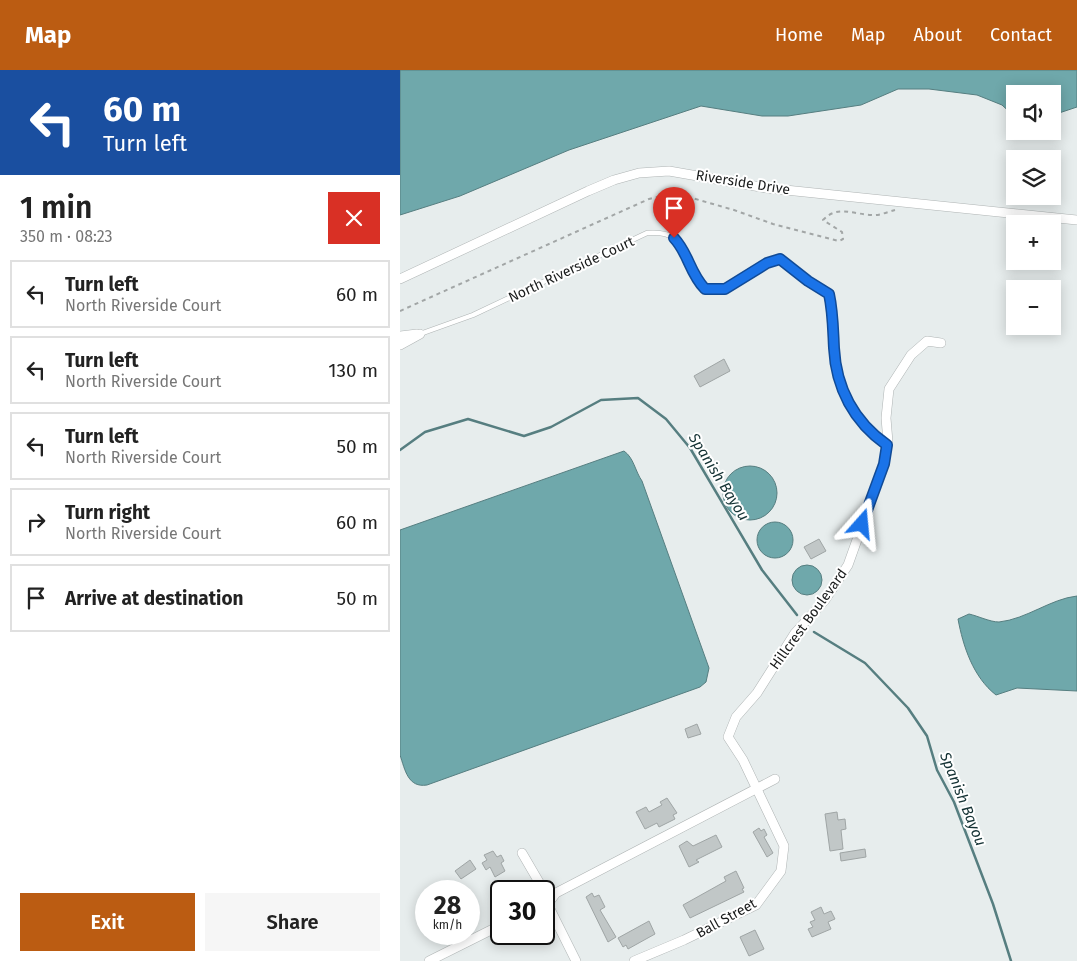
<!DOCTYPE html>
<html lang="en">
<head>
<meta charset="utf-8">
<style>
  body { margin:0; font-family:"Fira Sans",sans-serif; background:#f6f6f6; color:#222; height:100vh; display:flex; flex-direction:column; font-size:19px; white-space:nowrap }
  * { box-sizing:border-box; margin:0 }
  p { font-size:16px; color:#767676 }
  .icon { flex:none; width:28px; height:28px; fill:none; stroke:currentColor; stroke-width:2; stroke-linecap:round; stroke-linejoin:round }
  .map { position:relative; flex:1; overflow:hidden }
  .drawer { display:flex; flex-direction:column; background:#fff; width:400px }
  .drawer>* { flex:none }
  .banner { background:#1a4fa0; color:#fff; overflow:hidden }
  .tools { position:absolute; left:606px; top:15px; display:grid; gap:10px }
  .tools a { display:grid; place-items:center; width:55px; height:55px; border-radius:0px; background:#fff; box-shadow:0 2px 12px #0003; font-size:25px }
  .speed { position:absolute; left:15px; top:810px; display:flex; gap:10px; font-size:25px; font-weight:700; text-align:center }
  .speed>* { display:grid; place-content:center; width:65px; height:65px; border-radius:50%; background:#fff; box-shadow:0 2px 12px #0003; line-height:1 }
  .speed small { font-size:12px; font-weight:400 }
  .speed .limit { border:2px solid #111; border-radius:8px; background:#fff; color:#111 }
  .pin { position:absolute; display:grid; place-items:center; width:42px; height:42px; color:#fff; margin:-51px -21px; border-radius:50% 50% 50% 0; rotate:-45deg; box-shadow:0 0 5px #0007 }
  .pin .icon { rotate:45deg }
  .me { position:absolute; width:55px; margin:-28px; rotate:18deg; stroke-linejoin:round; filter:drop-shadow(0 0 4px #0008) }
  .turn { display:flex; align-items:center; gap:18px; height:105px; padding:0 20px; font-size:22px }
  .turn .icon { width:65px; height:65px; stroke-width:2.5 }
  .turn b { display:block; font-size:35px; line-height:42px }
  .round { display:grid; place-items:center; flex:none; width:52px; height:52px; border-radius:0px; background:#f6f6f6 }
  .head { display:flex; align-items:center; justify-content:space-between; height:85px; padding:0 20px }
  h1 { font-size:30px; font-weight:600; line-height:38px }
  .cta { display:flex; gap:10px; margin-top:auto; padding:10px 20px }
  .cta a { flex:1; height:58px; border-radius:0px; background:#bb5c12; color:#fff; font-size:20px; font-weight:600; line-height:58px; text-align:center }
  .cta a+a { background:#f6f6f6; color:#222 }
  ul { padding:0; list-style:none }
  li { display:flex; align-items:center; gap:15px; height:68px; margin:0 10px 8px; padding:0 10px; border:2px solid #e0e0e0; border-radius:0px }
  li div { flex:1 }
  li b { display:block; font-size:19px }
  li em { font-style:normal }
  header { display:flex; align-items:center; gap:30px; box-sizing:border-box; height:70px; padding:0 25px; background:#bb5c12; color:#fff }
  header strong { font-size:24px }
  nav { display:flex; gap:28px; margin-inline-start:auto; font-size:18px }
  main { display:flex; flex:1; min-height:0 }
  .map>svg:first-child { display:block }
  .water { fill:#6fa8ab; stroke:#567e80 }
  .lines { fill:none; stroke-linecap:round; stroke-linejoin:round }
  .stream { stroke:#567e80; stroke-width:2.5 }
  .building { fill:#c1c7c7; stroke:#9fa5a5 }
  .service-casing { stroke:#afb4b4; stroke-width:5.5 }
  .minor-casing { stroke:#afb4b4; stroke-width:10 }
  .path { stroke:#a2a6a6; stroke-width:2; stroke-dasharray:4 4; stroke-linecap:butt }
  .service { stroke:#fff; stroke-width:4.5 }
  .minor { stroke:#fff; stroke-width:9 }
  .route-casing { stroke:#114b97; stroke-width:12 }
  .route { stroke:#1a73e8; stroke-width:9 }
  .labels { text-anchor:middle; stroke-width:4; stroke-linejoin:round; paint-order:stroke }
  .street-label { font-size:14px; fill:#1a1c1c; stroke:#fff }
  .water-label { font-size:15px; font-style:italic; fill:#143234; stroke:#fff }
</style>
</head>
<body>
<header>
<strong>Map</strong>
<nav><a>Home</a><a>Map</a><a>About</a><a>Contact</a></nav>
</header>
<main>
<section class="drawer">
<div class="banner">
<div class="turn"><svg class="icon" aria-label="left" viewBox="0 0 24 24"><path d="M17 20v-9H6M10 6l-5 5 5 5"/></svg><div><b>60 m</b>Turn left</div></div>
</div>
<div class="head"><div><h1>1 min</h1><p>350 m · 08:23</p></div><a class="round" style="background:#d93025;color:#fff"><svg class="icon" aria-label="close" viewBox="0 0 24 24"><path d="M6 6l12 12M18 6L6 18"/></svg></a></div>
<ul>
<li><svg class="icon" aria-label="left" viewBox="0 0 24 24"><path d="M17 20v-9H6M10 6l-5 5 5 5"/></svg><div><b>Turn left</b><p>North Riverside Court</p></div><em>60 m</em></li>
<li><svg class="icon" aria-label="left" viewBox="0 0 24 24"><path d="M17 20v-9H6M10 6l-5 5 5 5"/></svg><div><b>Turn left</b><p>North Riverside Court</p></div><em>130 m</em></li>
<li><svg class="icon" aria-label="left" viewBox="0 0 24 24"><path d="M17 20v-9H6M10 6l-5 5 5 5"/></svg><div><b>Turn left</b><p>North Riverside Court</p></div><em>50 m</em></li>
<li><svg class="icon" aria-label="right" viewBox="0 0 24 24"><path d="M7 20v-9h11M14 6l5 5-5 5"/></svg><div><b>Turn right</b><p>North Riverside Court</p></div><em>60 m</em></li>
<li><svg class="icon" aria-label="arrive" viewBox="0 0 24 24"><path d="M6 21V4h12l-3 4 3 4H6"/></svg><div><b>Arrive at destination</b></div><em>50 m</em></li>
</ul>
<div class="cta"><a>Exit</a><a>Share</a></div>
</section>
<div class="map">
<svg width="677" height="891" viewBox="0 0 677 891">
  <rect width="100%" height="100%" fill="#e7eded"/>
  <g class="water">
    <path d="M0 0H677V37L653 45 652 24H615V47L602 35 577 25 529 19H498L461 35 388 46H362L301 36 169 80 60 126 0 145Z"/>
    <path d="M224 381C234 388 235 401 242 411L309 598 306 612 300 617 27 715C8 718 5 700 0 685V460Z"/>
    <circle cx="350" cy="423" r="27"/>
    <circle cx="375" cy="470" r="18"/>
    <circle cx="407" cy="510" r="15"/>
    <path d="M677 526V621L617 618 596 625C573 607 563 576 558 549L569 544C578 546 590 552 599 552 627 549 650 529 677 526Z"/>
  </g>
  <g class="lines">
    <g class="stream">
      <path d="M0 380 25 362 68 349 124 366 151 357 201 330 238 328 266 349 290 378 362 500 397 545"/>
      <path d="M414 562 465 593 508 638 527 666 537 700 554 732 593 834 611 891"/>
    </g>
  </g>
  <g class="building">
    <path d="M324 289 330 301 300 317 294 306Z"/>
    <path d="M419 469 426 481 411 489 404 477Z"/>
    <path d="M297 654 301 664 288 668 285 659Z"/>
    <path d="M267 728 277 743 273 745 275 749 259 757 257 753 245 759 236 742 246 737 249 742 262 735 260 732Z"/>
    <path d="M437 742 438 750 445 749 446 759 441 760 443 779 430 781 425 744Z"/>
    <path d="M359 758 361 761 364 759 367 765 364 767 373 783 367 787 353 762Z"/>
    <path d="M316 765 322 777 296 790 299 792 289 797 279 776 287 771 293 776Z"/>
    <path d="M465 779 466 787 441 791 440 783Z"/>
    <path d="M93 781 97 787 101 785 104 791 101 793 105 801 95 807 90 797 86 800 82 793 87 790 84 785Z"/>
    <path d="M70 790 76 799 61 809 55 801Z"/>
    <path d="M336 801 344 818 342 819 344 822 290 848 283 835 326 811 324 807Z"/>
    <path d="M192 823 194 827 199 825 205 837 200 840 216 867 208 872 186 827Z"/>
    <path d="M421 837 424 844 431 841 435 849 428 852 431 859 412 867 408 859 413 857 410 852 415 850 411 842Z"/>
    <path d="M249 851 255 864 228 879 226 875 223 877 218 868Z"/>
    <path d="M355 860 364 879 349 886 340 867Z"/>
  </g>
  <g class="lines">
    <g class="service-casing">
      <path id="service" d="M20 264 73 245 247 163C286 160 279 183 294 207 297 212 302 216 305 219H325L367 193 380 189C397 199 412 213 429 224 433 242 433 259 434 278 436 317 454 353 487 375"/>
    </g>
    <g class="minor-casing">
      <g id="minor">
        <path d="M0 209 188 121 214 110 239 103 269 101 366 118 677 150"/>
        <path d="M0 266 17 264"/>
        <path d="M0 275 20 264"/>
        <path d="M122 783 150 831V839L176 891"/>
        <path d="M150 831 156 823 375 709"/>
        <path d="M29 891 95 858"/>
        <path d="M234 891 284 870 356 835 381 801 384 776 343 690 328 667 336 647 357 623 395 563 425 530 448 495 484 394 488 372 486 348 489 319 511 285 527 271 541 273"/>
      </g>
    </g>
    <path class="path" d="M0 241 249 129 266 125 278 124 334 140 373 154 439 171 443 169 442 162 423 150C437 135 453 144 471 145 479 146 487 142 495 140"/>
    <use href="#service" class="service"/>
    <use href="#minor" class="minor"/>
  </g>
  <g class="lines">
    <g class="route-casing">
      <path id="route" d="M274 168C289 184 289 202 305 219H325L367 193 380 189 408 211 429 224C433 242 433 259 434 278 436 318 454 352 487 375L484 394 462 454"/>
    </g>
    <use href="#route" class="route"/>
  </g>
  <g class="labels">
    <g class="street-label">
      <text transform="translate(343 112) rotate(9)" y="5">Riverside Drive</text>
      <text transform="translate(171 199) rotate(-25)" y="5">North Riverside Court</text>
      <text transform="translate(408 549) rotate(-54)" y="5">Hillcrest Boulevard</text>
      <text transform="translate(326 848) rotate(-29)" y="5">Ball Street</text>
    </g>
    <g class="water-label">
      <text transform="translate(319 407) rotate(58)" y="5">Spanish Bayou</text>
      <text transform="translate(563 729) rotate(68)" y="5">Spanish Bayou</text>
    </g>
  </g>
</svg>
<div class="tools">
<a><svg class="icon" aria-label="sound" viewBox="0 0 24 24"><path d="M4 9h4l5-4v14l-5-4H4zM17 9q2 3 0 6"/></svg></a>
<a><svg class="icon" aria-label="layers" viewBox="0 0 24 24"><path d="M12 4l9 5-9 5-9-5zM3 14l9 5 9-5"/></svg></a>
<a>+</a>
<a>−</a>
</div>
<div class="speed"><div>28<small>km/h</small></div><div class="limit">30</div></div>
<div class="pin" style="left:274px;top:168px;background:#d93025"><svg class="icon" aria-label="arrive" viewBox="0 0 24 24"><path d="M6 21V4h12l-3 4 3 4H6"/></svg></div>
<svg class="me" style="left:462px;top:454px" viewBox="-20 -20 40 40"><path d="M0-17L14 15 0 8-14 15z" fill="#1a73e8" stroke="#fff" stroke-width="4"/></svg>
</div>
</main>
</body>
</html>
